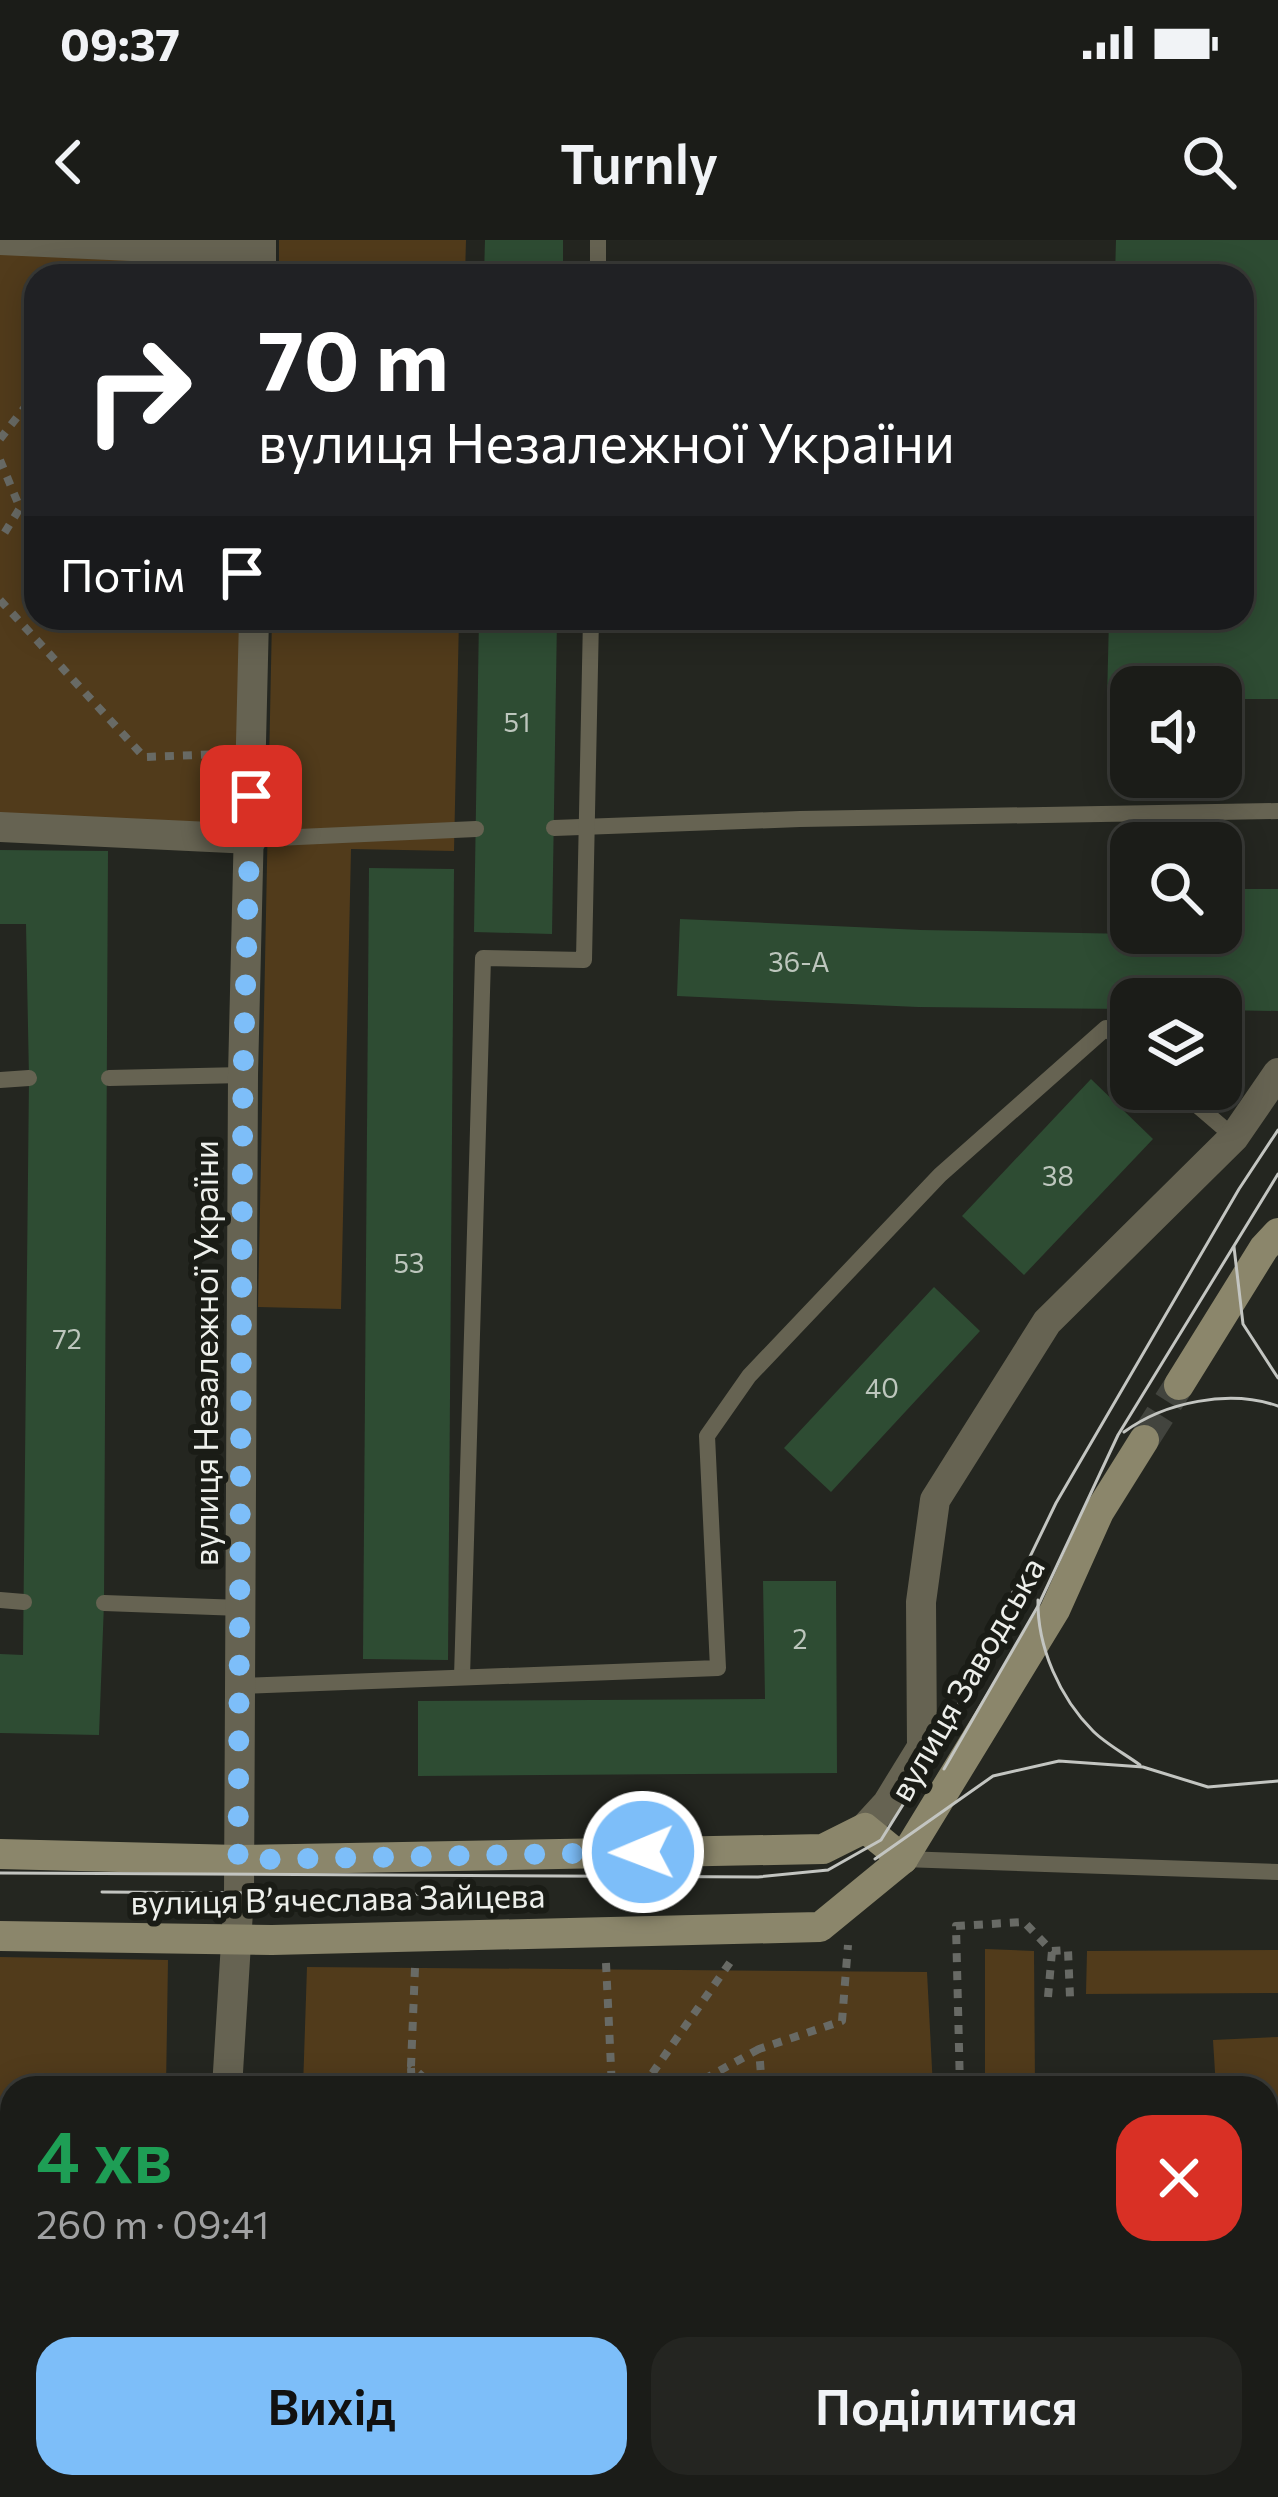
<!DOCTYPE html>
<html lang="uk">
<head>
<meta charset="utf-8">
<style>
  body { margin:0; font-family:Commissioner,sans-serif; background:#242521; color:#f1f3f6; height:100vh; display:flex; flex-direction:column; font-size:45px; white-space:nowrap }
  * { box-sizing:border-box; margin:0 }
  p { font-size:39px; color:#a0a1a2 }
  .icon { flex:none; width:66px; height:66px; fill:none; stroke:currentColor; stroke-width:2; stroke-linecap:round; stroke-linejoin:round }
  .map { position:relative; flex:1; overflow:hidden }
  .panel { position:absolute; left:0px; top:1836px; width:1278px; height:423px; display:flex; flex-direction:column; background:#1b1c18; border-radius:36px 36px 0 0; box-shadow:0 6px 30px #0003,0 0 0 3px #393a37 }
  .panel>* { flex:none }
  .hud { position:absolute; left:24px; top:24px; width:1230px; height:366px; border-radius:36px; box-shadow:0 6px 30px #0003,0 0 0 3px #393a37; background:#202124; color:#fff; overflow:hidden }
  .fabs { position:absolute; left:1110px; top:426px; display:grid; gap:24px }
  .fabs a { display:grid; place-items:center; width:132px; height:132px; border-radius:24px; background:#1b1c18; box-shadow:0 6px 30px #0003,0 0 0 3px #393a37; font-size:60px }
  .pin { position:absolute; display:grid; place-items:center; width:102px; height:102px; color:#fff; margin:-51px; border-radius:24px; box-shadow:0 6px 18px #0006 }
  .me { position:absolute; width:132px; margin:-66px; rotate:269deg; stroke-linejoin:round; filter:drop-shadow(0 0 9px #0008) }
  .turn { display:flex; align-items:center; gap:42px; height:252px; padding:0 36px; font-size:54px }
  .turn .icon { width:156px; height:156px; stroke-width:2.5 }
  .turn b { display:block; font-size:84px; line-height:102px }
  .then { display:flex; align-items:center; height:114px; padding:0 36px; background:#0003; gap:24px; font-size:45px }
  .round { display:grid; place-items:center; flex:none; width:126px; height:126px; border-radius:36px; background:#242521 }
  .summary { display:flex; align-items:center; justify-content:space-between; height:204px; padding:0 36px }
  h1 { font-size:72px; font-weight:600; line-height:90px; color:#1e9e55 }
  .action { display:flex; gap:24px; margin-top:auto; padding:24px 36px }
  .action a { flex:1; height:138px; border-radius:36px; background:#7dbef9; color:#111; font-size:48px; font-weight:600; line-height:138px; text-align:center }
  .action a+a { background:#242521; color:#f1f3f6 }
  .status { display:flex; justify-content:space-between; align-items:center; height:84px; padding:0 60px; background:#1b1c18; direction:ltr }
  .status svg { height:33px; fill:currentColor }
  header { display:flex; justify-content:space-between; align-items:center; height:156px; padding:0 36px; background:#1b1c18; font-size:54px; font-weight:600 }
  .map>svg:first-child { display:block }
  .green { fill:#513b1b }
  .building { fill:#2e4c33 }
  .lines { fill:none; stroke-linecap:round; stroke-linejoin:round }
  .secondary-tunnel { stroke:#42443e; stroke-width:30; stroke-dasharray:30 15; stroke-linecap:butt }
  .path { stroke:#686a65; stroke-width:8; stroke-dasharray:9 9; stroke-linecap:butt }
  .service { stroke:#666352; stroke-width:16 }
  .minor { stroke:#666352; stroke-width:30 }
  .tertiary { stroke:#666352; stroke-width:30 }
  .secondary { stroke:#8b866b; stroke-width:30 }
  .tram { stroke:#c3c5c1; stroke-width:3 }
  .route { stroke:#7dbef9; stroke-width:21; stroke-dasharray:0 37.8 }
  .labels { text-anchor:middle; stroke-width:12; stroke-linejoin:round; paint-order:stroke }
  .number-label { font-size:27px; fill:#bdc6bd }
  .street-label { font-size:33px; fill:#edefeb; stroke:#1a1c16 }
</style>
</head>
<body>
<div class="status"><b>09:37</b><svg viewBox="0 0 49 12"><path d="M0 12V9h3v3zM5 12V6h3v6zM10 12V3h3v9zM15 12V0h3v12zM26 1h20v11H26zM47 4h2v5h-2z"/></svg></div>
<header><svg class="icon" aria-label="back" viewBox="0 0 24 24"><path d="M15 5l-7 7 7 7"/></svg>Turnly<svg class="icon" aria-label="search" viewBox="0 0 24 24"><circle cx="10" cy="10" r="6"/><path d="M15 15l6 6"/></svg></header>
<div class="map">
<svg width="1278" height="2257" viewBox="0 0 1278 2257">
  <rect width="100%" height="100%" fill="#242620"/>
  <g class="green">
    <path d="M0 0 261 12V36H36V378H255L252 599 0 588Z"/>
    <path d="M279 0H466L465 36H279Z"/>
    <path d="M272 378H459L454 611 351 609 341 1069 258 1067Z"/>
    <path d="M985 1709 1034 1711 1035 1848H985Z"/>
    <path d="M1278 1710V1753L1086 1754 1087 1711Z"/>
    <path d="M0 1717 168 1720 166 1848H12V2247H159V2257H0Z"/>
    <path d="M307 1727 927 1732 933 1848H303Z"/>
    <path d="M1278 1797V1904H1266V1848H1216L1213 1800Z"/>
    <rect x="271" y="2247" width="161" height="10"/>
  </g>
  <g class="building">
    <path d="M485 0H563V36H484Z"/>
    <path d="M1116 0H1278V459H1221V447H1131V460H1107L1109 378H1242V36H1115Z"/>
    <path d="M479 378H557L552 694 474 692Z"/>
    <path d="M0 610 108 611 104 1363 99 1495 0 1493V1414L23 1415 29 838 26 684H0Z"/>
    <path d="M369 628 454 629 448 1420 363 1419Z"/>
    <path d="M1233 649H1278V771L1221 770V759H1131V769L918 767 677 756 680 679 921 690 1233 696Z"/>
    <path d="M1091 839 1153 899 1024 1035 962 976Z"/>
    <path d="M934 1047 980 1091 831 1252 784 1208Z"/>
    <path d="M763 1341H836L837 1533 418 1536V1461L765 1459Z"/>
    <path d="M1278 1979V2257H1202L1203 2247H1266V1985Z"/>
  </g>
  <g class="lines">
    <path class="secondary-tunnel" d="M1144 1200 1179 1145"/>
    <g class="path">
      <path d="M0 199 36 153"/>
      <path d="M0 220 20 268 0 300"/>
      <path d="M0 360 144 517 224 514"/>
      <path d="M606 1723 612 1848"/>
      <path d="M415 1728 411 1826 435 1848"/>
      <path d="M1048 1757 1052 1711"/>
      <path d="M411 1828 412 1848"/>
      <path d="M642 1848 731 1721"/>
      <path d="M688 1848 759 1809"/>
      <path d="M762 1848 759 1809 842 1781 848 1705"/>
      <path d="M960 1848 956 1686 1024 1682 1052 1711 1068 1710 1070 1757"/>
      <path d="M0 2019 12 2026"/>
      <path d="M0 2042H12"/>
      <path d="M0 2133 12 2134"/>
      <path d="M0 2168 12 2160"/>
      <path d="M931 2247V2257"/>
      <path d="M883 2257 885 2247"/>
    </g>
    <g class="service">
      <path d="M598 36V0"/>
      <path d="M554 588 800 579 1278 571"/>
      <path d="M252 599 476 589"/>
      <path d="M109 838 243 835"/>
      <path d="M0 840 29 838"/>
      <path d="M1178 849 1234 897"/>
      <path d="M0 1360 24 1362"/>
      <path d="M104 1363 241 1368"/>
      <path d="M462 1437 483 718 584 720 591 378"/>
      <path d="M240 1446 718 1428 707 1196 749 1136 940 935 1106 788 1131 809"/>
      <path d="M903 1619 1278 1632"/>
    </g>
    <g class="minor">
      <path d="M0 0 261 12"/>
      <path d="M0 587 252 599"/>
    </g>
    <g class="tertiary">
      <path d="M261 36V0"/>
      <path d="M865 1588 887 1564 922 1507 921 1362 935 1260 1047 1082 1234 897 1278 833"/>
      <path d="M227 1848 239 1655 243 835 254 378"/>
      <path d="M211 2257 212 2247"/>
    </g>
    <g class="secondary">
      <path d="M1179 1145 1264 1008 1278 993"/>
      <path d="M0 1614 238 1620 823 1609 865 1588 903 1619"/>
      <path d="M0 1696 272 1700 820 1687 903 1619 1055 1370 1099 1272 1144 1200"/>
    </g>
    <g class="tram">
      <path d="M1234 1007 1243 1084 1278 1138"/>
      <path d="M1124 1192C1165 1162 1229 1149 1278 1166"/>
      <path d="M1038 1360C1037 1407 1060 1458 1093 1491 1106 1504 1125 1514 1140 1525"/>
      <path d="M944 1529 1038 1366 1118 1195 1278 934"/>
      <path d="M875 1619 993 1536 1059 1521 1143 1527 1208 1547 1278 1541"/>
      <path d="M0 1633 758 1637 828 1630 881 1600 934 1515 1056 1263 1239 949 1278 890"/>
      <path d="M102 1652 546 1655"/>
    </g>
  </g>
  <g class="lines">
    <path class="route" d="M251 556 243 835 238 1620 643 1612"/>
  </g>
  <g class="labels">
    <g class="number-label">
      <text x="517" y="492">51</text>
      <text x="799" y="732">36-А</text>
      <text x="1058" y="946">38</text>
      <text x="409" y="1033">53</text>
      <text x="67" y="1109">72</text>
      <text x="882" y="1158">40</text>
      <text x="800" y="1409">2</text>
    </g>
    <g class="street-label">
      <text transform="translate(206 1113) rotate(-90)" y="12">вулиця Незалежної України</text>
      <text transform="translate(967 1439) rotate(-60)" y="12">вулиця Заводська</text>
      <text transform="translate(338 1659) rotate(-1)" y="12">вулиця Вʼячеслава Зайцева</text>
    </g>
  </g>
</svg>
<div class="fabs">
<a><svg class="icon" aria-label="sound" viewBox="0 0 24 24"><path d="M4 9h4l5-4v14l-5-4H4zM17 9q2 3 0 6"/></svg></a>
<a><svg class="icon" aria-label="search" viewBox="0 0 24 24"><circle cx="10" cy="10" r="6"/><path d="M15 15l6 6"/></svg></a>
<a><svg class="icon" aria-label="layers" viewBox="0 0 24 24"><path d="M12 4l9 5-9 5-9-5zM3 14l9 5 9-5"/></svg></a>
</div>
<div class="pin" style="left:251px;top:556px;background:#d93025"><svg class="icon" aria-label="arrive" viewBox="0 0 24 24"><path d="M6 21V4h12l-3 4 3 4H6"/></svg></div>
<svg class="me" style="left:643px;top:1612px" viewBox="-20 -20 40 40"><circle r="17" fill="#7dbef9" stroke="#fff" stroke-width="3"/><path d="M0-11L8 9 0 5-8 9z" fill="#fff"/></svg>
<div class="hud">
<div class="turn"><svg class="icon" aria-label="right" viewBox="0 0 24 24"><path d="M7 20v-9h11M14 6l5 5-5 5"/></svg><div><b>70 m</b>вулиця Незалежної України</div></div>
<div class="then">Потім<svg class="icon" aria-label="arrive" viewBox="0 0 24 24"><path d="M6 21V4h12l-3 4 3 4H6"/></svg></div>
</div>
<section class="panel">
<div class="summary"><div><h1>4 хв</h1><p>260 m · 09:41</p></div><a class="round" style="background:#d93025;color:#fff"><svg class="icon" aria-label="close" viewBox="0 0 24 24"><path d="M6 6l12 12M18 6L6 18"/></svg></a></div>
<div class="action"><a>Вихід</a><a>Поділитися</a></div>
</section>
</div>
</body>
</html>
